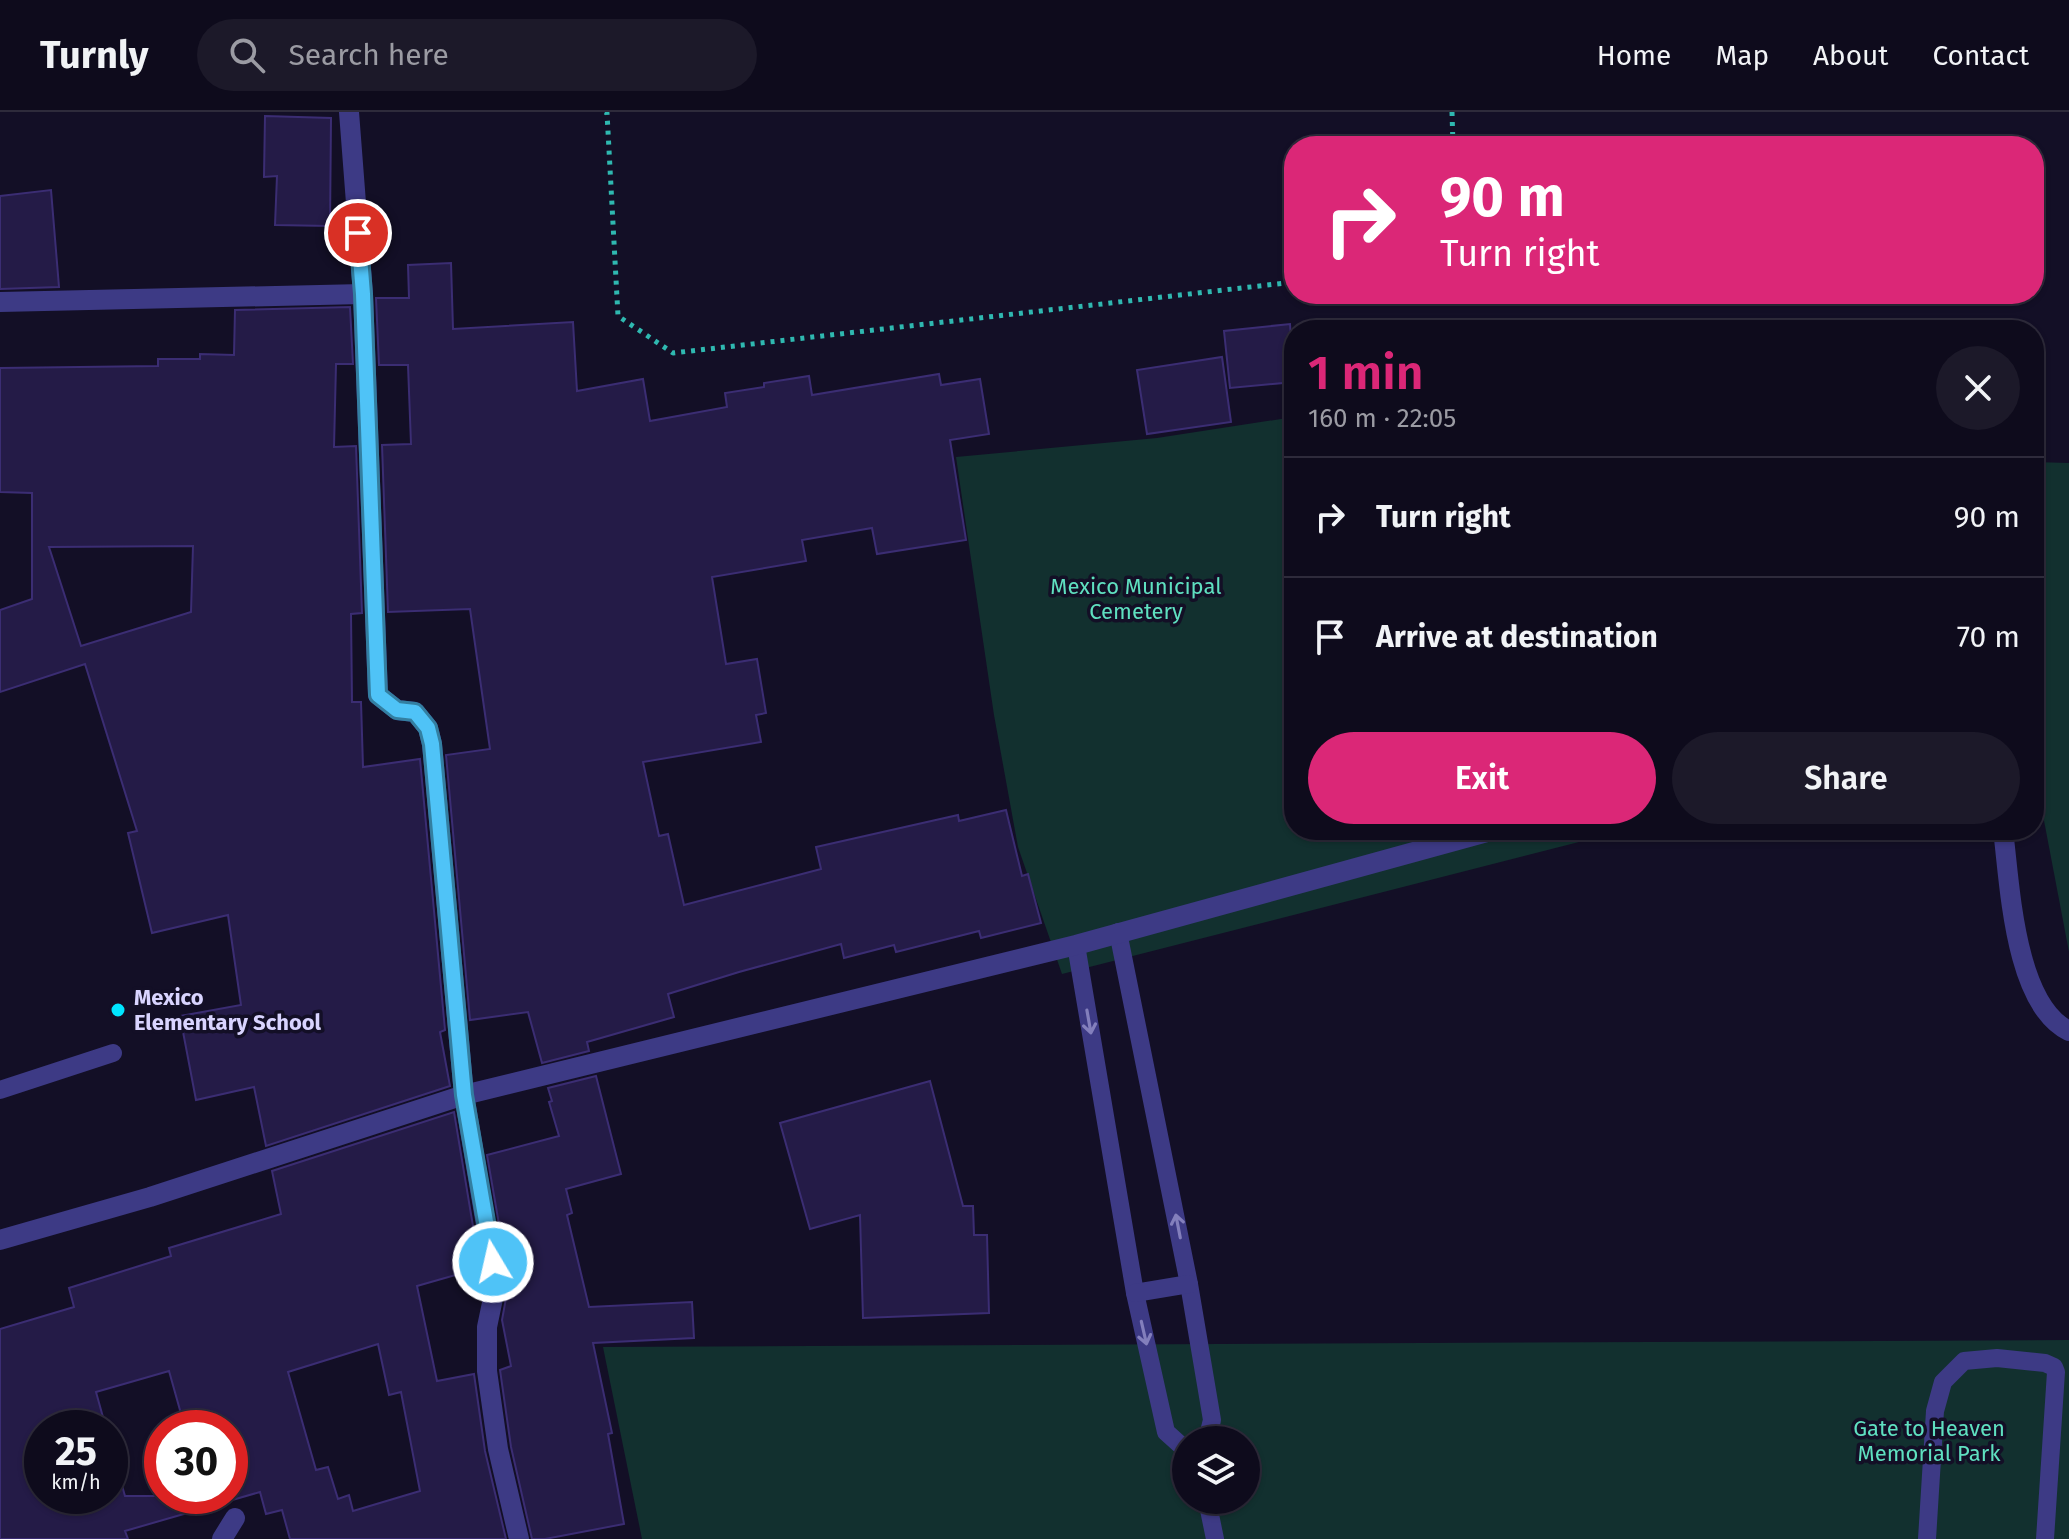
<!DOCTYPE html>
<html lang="en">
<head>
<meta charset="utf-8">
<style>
  body { margin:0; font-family:"Fira Sans",sans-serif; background:#1c1929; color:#f1f3f6; height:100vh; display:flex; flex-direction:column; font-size:30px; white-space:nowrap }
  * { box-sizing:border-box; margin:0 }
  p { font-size:26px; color:#9b9ba3 }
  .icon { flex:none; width:44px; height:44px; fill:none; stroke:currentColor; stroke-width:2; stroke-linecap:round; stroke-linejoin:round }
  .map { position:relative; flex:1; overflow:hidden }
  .sheet { position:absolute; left:1284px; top:208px; width:760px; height:520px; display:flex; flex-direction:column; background:#0e0b1c; border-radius:32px; box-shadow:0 2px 6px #0004,0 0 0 2px #2e2b3b }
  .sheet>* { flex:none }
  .top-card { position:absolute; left:1284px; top:24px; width:760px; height:168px; border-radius:32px; box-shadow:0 2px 6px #0004,0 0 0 2px #2e2b3b; background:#db2777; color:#fff; overflow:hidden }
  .controls { position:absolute; left:1172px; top:1314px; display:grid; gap:16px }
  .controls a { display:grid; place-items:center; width:88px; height:88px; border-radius:50%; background:#0e0b1c; box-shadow:0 2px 6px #0004,0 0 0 2px #2e2b3b; font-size:40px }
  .speed { position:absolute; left:24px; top:1298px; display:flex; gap:16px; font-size:40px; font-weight:700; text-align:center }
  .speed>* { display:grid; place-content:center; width:104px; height:104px; border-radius:50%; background:#0e0b1c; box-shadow:0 2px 6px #0004,0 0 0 2px #2e2b3b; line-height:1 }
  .speed small { font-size:20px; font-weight:400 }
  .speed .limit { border:12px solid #d22; background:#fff; color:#111 }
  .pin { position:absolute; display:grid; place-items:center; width:68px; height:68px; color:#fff; margin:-34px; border:4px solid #fff; border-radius:50%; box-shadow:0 2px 8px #0007 }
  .me { position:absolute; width:88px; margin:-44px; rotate:351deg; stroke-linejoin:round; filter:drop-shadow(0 0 6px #0008) }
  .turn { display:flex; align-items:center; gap:28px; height:168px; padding:0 24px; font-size:36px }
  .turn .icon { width:104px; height:104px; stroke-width:2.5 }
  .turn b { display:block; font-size:56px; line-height:68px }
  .round { display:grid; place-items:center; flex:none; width:84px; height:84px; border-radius:42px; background:#1c1929 }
  .summary { display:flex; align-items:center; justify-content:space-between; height:136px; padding:0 24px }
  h1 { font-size:48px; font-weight:600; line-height:60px; color:#db2777 }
  .action { display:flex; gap:16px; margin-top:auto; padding:16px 24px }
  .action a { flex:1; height:92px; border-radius:48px; background:#db2777; color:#fff; font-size:32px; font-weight:600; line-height:92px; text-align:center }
  .action a+a { background:#1c1929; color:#f1f3f6 }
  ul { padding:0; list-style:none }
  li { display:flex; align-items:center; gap:24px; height:120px; padding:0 24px; border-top:2px solid #2e2b3b }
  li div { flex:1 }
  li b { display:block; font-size:30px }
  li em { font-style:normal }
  header { display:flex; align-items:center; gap:48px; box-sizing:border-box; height:112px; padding:0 40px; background:#0e0b1c; border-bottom:2px solid #2e2b3b }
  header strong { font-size:38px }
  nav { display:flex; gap:44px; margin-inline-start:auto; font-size:28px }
  .search { width:560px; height:72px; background:#1c1929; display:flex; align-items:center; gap:20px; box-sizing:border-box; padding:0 28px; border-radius:44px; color:#9b9ba3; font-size:30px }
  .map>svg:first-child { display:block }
  .green { fill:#12302f; fill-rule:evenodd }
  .building { fill:#241b47; stroke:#3b2d73; stroke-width:2; fill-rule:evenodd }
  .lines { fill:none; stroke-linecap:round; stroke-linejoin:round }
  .path { stroke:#2fb8b0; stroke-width:5; stroke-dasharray:4 6; stroke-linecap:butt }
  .lane { stroke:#3d3a85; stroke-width:18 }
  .street { stroke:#3d3a85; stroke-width:20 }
  .oneway { stroke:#837fbc }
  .route-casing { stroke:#337fa1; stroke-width:20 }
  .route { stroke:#4fc3f7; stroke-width:14 }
  .poi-dot { fill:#00e5ff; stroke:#130f26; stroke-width:3 }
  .labels { text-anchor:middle; stroke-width:7; stroke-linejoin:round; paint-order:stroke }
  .park-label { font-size:22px; fill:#5fe0c0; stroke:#130f26 }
  .poi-label { font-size:22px; font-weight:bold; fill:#d9d4ff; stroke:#130f26; text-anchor:start }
</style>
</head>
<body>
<header>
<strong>Turnly</strong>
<div class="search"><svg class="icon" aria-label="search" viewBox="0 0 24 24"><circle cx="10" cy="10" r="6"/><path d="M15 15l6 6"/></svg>Search here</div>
<nav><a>Home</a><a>Map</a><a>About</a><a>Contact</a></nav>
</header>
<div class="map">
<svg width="2069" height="1427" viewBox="0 0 2069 1427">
  <rect width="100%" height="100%" fill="#130f26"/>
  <g class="green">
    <path d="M1294 305V718H1626L1062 862 1018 735 994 603 956 345 1157 326Z"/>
    <path d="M2034 350 2069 351V840L2034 656Z"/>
    <path d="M2069 1228V1427H642L603 1235ZM1186 1328H1246V1388H1186Z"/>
  </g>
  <g class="building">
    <path d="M265 4 331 6 330 114 275 113 277 64 264 65Z"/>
    <path d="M51 78 59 175 0 177V84Z"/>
    <path d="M451 151 453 217 573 210 577 279 643 267 650 309 727 295 725 281 764 275V271L809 264 812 283 939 262 941 273 980 267 989 322 950 328 966 428 877 442 872 416 802 428 806 449 712 465 726 552 757 547 766 601 756 603 761 630 643 650 659 724 668 722 684 793 821 757 816 735 958 703 959 709 1006 698 1022 764 1028 762 1041 811 981 826 979 819 896 840 894 833 844 846 841 832 739 860 668 882 674 905 587 930 589 939 542 951 528 900 470 908 446 643 490 637 470 497 388 500 382 333 411 332 408 253H379L376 186H409L408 153Z"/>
    <path d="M350 195 353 252H336L334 335 356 334 362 501 351 502 352 590H361L363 655 420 647 445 918 440 920 450 974 266 1034 254 975 196 988 180 904 241 893 228 803 152 821 128 721 137 719 85 552 0 580V498L32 487V381L0 380V256L158 254V247H200V242L234 243 235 198ZM193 434 191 500 81 534 49 435Z"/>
    <path d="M1290 212 1294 270 1230 276 1224 219Z"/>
    <path d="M1222 245 1231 310 1147 322 1137 258Z"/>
    <path d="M596 964 621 1062 566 1077 572 1101 567 1103 589 1195 692 1190 694 1226 593 1231 612 1321 608 1322 624 1412 545 1427H532L511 1335 500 1258 511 1254 502 1208 509 1170 487 1043 559 1024 549 990 552 989 548 976Z"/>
    <path d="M930 969 963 1094H973L974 1123H987L989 1201 863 1206 860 1103 810 1117 780 1011Z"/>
    <path d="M454 1000 480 1156 417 1174 437 1269 474 1262 485 1339 506 1427H290L282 1398 266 1402 260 1380 125 1419 128 1427H0V1217L74 1195 69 1176 171 1144 169 1136 281 1102 272 1059ZM378 1232 389 1283 401 1280 420 1379 353 1399 349 1383 338 1387 328 1355 316 1358 288 1260ZM169 1259 185 1316H230V1384H125L110 1332V1384H42V1316H106L96 1280Z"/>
  </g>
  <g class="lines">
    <g class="path">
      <path d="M605 0 607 1 618 204 673 241 1294 170"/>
      <path d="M1452 0 1453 34"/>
    </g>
    <g class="lane">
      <path d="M1118 820 1189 1172 1212 1308 1207 1328"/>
      <path d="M1076 833 1135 1181 1166 1320 1186 1338"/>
      <path d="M0 978 113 941"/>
      <path d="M1135 1181 1189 1172"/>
      <path d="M1207 1388 1215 1427"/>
      <path d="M1927 1427 1935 1299 1943 1270 1964 1249 1997 1246 2045 1251 2054 1255 2056 1260 2045 1427"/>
    </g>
    <g class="street">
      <path d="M349 0 363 182"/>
      <path d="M0 190 363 182 378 583 397 598 415 600 428 616 432 632 464 983 496 1172 487 1215V1259L498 1337 519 1427"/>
      <path d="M2003 718C2010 772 2014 892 2069 919"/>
      <path d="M0 1128 150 1085 464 983 1076 833 1494 718"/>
      <path d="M222 1427 235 1406"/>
    </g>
  </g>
  <defs><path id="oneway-shaft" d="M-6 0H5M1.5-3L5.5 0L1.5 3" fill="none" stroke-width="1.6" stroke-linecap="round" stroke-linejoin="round" transform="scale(2)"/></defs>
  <g class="oneway">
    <use href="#oneway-shaft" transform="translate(1089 910) rotate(80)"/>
    <use href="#oneway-shaft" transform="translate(1178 1114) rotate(-101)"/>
    <use href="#oneway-shaft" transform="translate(1144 1221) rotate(77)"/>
  </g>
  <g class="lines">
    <g class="route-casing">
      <path id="route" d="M358 121 363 182 378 583 397 598 415 600 428 616 432 632 464 983 493 1150"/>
    </g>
    <use href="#route" class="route"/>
  </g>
  <circle class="poi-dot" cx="118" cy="898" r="8"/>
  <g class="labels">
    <g class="park-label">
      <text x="1136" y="482">Mexico Municipal<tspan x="1136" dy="25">Cemetery</tspan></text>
      <text x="1929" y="1324">Gate to Heaven<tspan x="1929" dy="25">Memorial Park</tspan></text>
    </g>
    <g class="poi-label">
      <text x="134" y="893">Mexico<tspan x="134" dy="25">Elementary School</tspan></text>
    </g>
  </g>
</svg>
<div class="controls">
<a><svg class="icon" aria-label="layers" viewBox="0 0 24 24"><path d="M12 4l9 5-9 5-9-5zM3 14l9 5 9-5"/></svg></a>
</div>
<div class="speed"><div>25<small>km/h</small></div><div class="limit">30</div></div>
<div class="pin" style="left:358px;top:121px;background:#d93025"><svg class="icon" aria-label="arrive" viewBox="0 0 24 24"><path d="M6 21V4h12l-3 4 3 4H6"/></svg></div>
<svg class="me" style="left:493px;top:1150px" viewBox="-20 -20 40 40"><circle r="17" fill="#4fc3f7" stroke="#fff" stroke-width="3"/><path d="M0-11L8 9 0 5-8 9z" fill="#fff"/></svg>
<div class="top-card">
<div class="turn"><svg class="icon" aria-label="right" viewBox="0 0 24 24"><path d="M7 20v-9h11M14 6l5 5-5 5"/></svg><div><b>90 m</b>Turn right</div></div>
</div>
<section class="sheet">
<div class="summary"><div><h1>1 min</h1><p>160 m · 22:05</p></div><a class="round"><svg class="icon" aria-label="close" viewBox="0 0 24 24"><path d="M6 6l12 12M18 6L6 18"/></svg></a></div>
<ul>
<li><svg class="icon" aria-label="right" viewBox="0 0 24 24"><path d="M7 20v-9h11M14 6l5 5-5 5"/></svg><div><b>Turn right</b></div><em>90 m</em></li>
<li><svg class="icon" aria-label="arrive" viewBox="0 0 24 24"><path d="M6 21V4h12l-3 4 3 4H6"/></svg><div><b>Arrive at destination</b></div><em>70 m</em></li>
</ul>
<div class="action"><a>Exit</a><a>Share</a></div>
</section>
</div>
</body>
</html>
